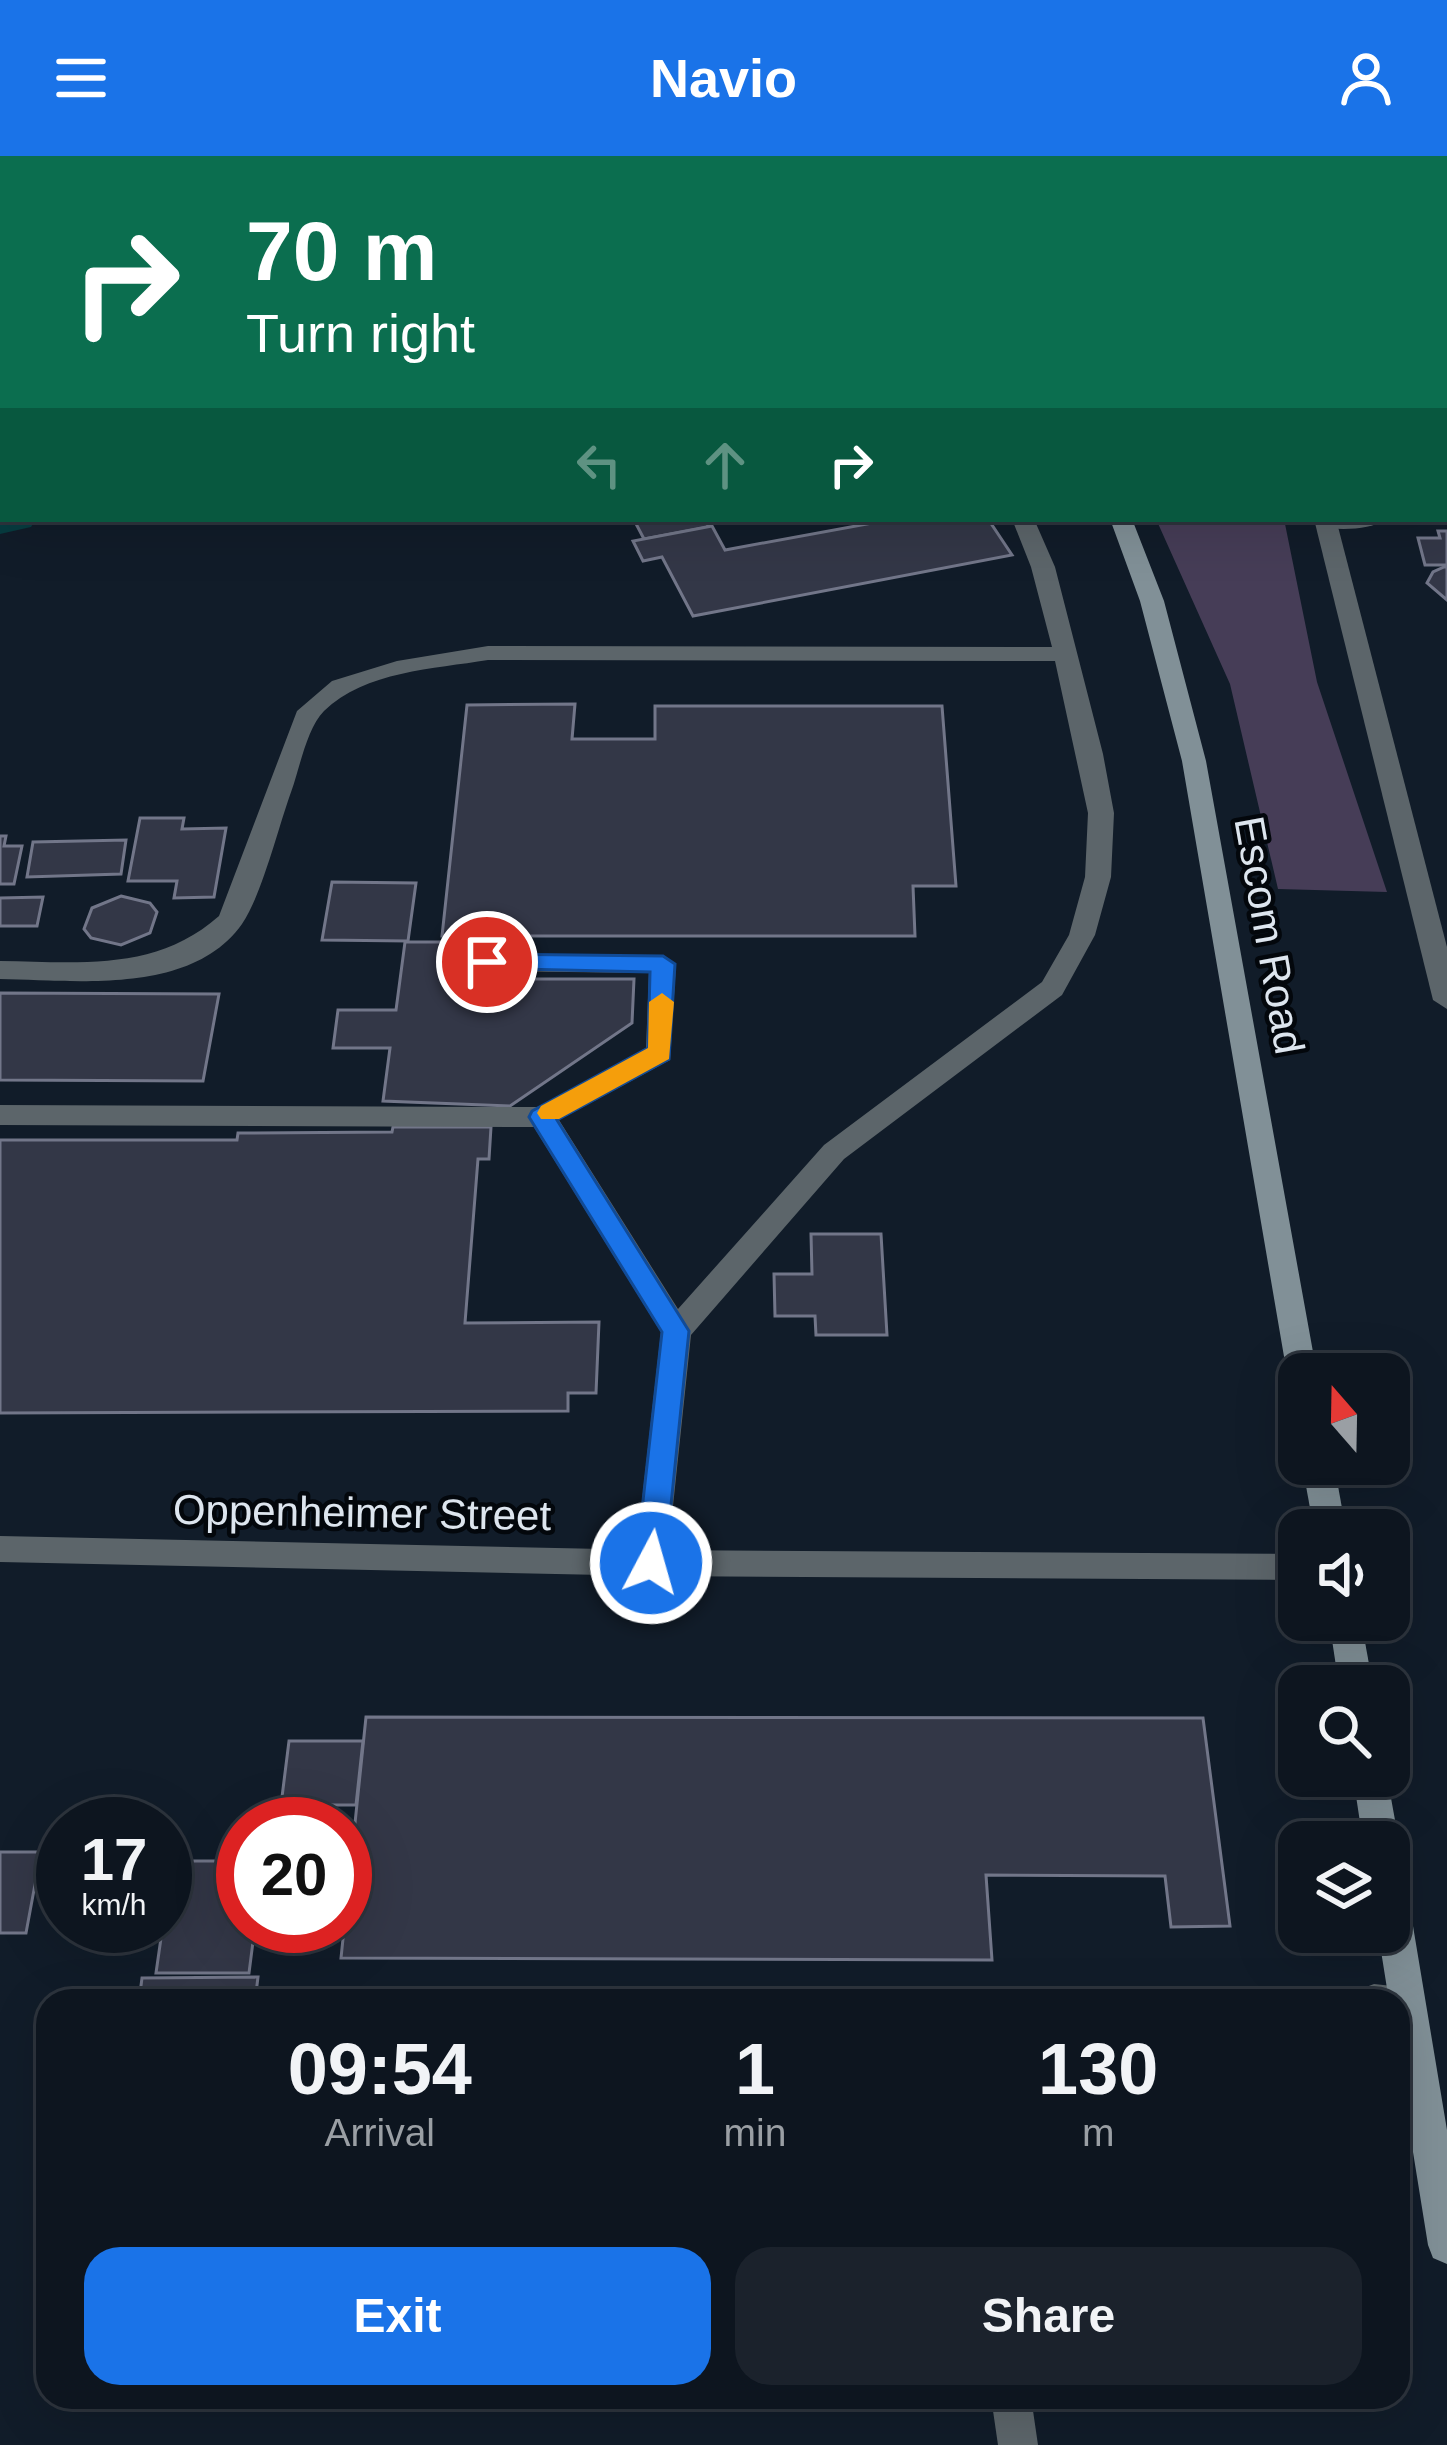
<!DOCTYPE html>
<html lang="en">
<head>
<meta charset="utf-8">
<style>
  body { margin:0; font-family:Arial,sans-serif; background:#1b222c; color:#f1f3f6; height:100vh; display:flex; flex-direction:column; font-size:45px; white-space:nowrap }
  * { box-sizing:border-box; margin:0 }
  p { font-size:39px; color:#9a9fa4 }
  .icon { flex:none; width:66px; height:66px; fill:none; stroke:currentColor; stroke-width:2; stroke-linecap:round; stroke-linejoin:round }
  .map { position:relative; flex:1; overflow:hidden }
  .side { position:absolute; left:36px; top:1833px; width:1374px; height:420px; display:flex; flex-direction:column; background:#0d151f; border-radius:36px; box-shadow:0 12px 48px #0002,0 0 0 3px #2d343d }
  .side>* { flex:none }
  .guide { position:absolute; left:0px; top:0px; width:1449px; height:366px; box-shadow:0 12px 48px #0002,0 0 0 3px #2d343d; background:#0b6e4f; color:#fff; overflow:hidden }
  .needle { width:78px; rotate:340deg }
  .fabs { position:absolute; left:1278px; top:1197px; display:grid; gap:24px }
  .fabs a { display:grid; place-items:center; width:132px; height:132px; border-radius:24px; background:#0d151f; box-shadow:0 12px 48px #0002,0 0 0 3px #2d343d; font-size:60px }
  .speed { position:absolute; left:36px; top:1641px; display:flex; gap:24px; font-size:60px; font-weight:700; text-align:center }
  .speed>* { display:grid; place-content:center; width:156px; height:156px; border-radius:50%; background:#0d151f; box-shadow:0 12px 48px #0002,0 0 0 3px #2d343d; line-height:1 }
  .speed small { font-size:30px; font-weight:400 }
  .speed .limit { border:18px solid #d22; background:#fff; color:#111 }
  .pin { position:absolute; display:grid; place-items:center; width:102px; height:102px; color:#fff; margin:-51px; border:6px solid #fff; border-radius:50%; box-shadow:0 3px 12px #0007 }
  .me { position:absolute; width:132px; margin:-66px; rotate:6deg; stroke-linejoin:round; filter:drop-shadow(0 0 9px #0008) }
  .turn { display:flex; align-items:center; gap:42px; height:252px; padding:0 48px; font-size:54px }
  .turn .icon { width:156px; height:156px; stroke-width:2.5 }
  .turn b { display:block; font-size:84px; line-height:102px }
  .lanes { display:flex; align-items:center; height:114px; padding:0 48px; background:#0003; justify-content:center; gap:60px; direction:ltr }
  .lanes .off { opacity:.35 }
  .eta { display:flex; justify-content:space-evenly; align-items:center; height:204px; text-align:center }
  .eta b { font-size:72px; font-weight:700; line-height:84px }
  .button { display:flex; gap:24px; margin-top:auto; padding:24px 48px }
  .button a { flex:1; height:138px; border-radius:36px; background:#1a73e8; color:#fff; font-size:48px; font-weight:700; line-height:138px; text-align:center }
  .button a+a { background:#1b222c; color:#f1f3f6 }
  header { display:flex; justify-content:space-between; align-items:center; height:156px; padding:0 48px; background:#1a73e8; color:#fff; font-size:54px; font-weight:700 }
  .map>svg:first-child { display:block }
  .green { fill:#463d57 }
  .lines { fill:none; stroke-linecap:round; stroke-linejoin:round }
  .river { fill:#073c40; fill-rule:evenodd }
  .building { fill:#333747; stroke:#727689; stroke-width:3 }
  .lane { fill:#5c656a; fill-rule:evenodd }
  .street { fill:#5c656a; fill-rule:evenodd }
  .secondary { fill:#819097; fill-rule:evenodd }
  .route { fill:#1a73e8; stroke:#114b97; stroke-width:3 }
  .slow { fill:#f59e0b }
  .labels { text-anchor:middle; stroke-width:9; stroke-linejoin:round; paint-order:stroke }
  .street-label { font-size:42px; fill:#dde5ee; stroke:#03070c }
</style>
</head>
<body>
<header><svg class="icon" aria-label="menu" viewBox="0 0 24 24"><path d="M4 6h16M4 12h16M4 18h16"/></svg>Navio<svg class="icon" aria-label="person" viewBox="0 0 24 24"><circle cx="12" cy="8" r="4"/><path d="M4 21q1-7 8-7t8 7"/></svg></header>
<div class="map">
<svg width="1447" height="2289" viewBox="0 0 1447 2289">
  <rect width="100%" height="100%" fill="#111c29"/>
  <path class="green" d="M1156 363H1284L1317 526 1387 736 1278 733 1230 528Z"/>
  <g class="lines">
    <g class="river">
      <path d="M711 0H779L709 3Z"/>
      <path d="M0 330 3 363H36L31 371 0 378Z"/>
    </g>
  </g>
  <g class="building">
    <path d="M258 0H425L442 3H256Z"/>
    <path d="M704 363 709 371 644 383 634 364Z"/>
    <path d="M894 363H988L1012 399 693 460 662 401 643 405 633 385 712 370 725 394Z"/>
    <path d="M1438 375H1447V409H1425L1418 382H1440Z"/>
    <path d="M1444 411H1447V444L1427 427 1433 416Z"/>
    <path d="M575 548 572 583H655V550H942L956 730H913L915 780H442L467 549Z"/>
    <path d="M140 662H184L182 673 226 672 214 741 174 742 177 725H128Z"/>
    <path d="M0 680H6L4 690H22L14 728H0Z"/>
    <path d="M126 684 121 718 27 721 33 686Z"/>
    <path d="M332 726 416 727 408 785 322 784Z"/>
    <path d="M121 740 150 747 157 756 150 777 121 789 91 782 84 773 92 752Z"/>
    <path d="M43 741 37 770H0V742Z"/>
    <path d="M405 786H471L468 823H634L632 867 510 950 383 945 390 892H333L338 854H396Z"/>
    <path d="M0 837 219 838 203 925 0 924Z"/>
    <path d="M393 971H491L489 1003H478L465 1167 599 1166 596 1237H568V1255L0 1257V984H237L238 977 392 976Z"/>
    <path d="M811 1078H881L887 1179H816L815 1160H775L774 1118H812Z"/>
    <path d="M366 1561 1203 1562 1230 1770 1171 1771 1165 1720 986 1719 992 1804 341 1802Z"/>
    <path d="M289 1585H363L356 1649H281Z"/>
    <path d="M0 1696H41L26 1777H0Z"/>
    <path d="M172 1705H243V1770H255L249 1817H156Z"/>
    <path d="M258 1821 255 1845H139L142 1822Z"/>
  </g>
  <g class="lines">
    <g class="lane">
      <rect x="1446" y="137" width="1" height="13"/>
      <path d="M1447 202V215H1446V202Z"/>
      <path d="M1447 351V366L1438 364 1446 363Z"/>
      <path d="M1012 363H1034L1055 411 1103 598 1114 657 1111 721 1095 779 1062 839 844 1003 691 1179 667 1407 662 1416 651 1420 640 1416 635 1407 661 1176 534 971 0 969V949L538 951 646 892 649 817 487 815 478 812 474 806 478 800 663 799 676 808 670 904 559 964 678 1153 824 989 1042 826 1069 779 1085 721 1088 657 1055 505 488 504C434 513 365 515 324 555 306 573 299 616 290 639 278 673 261 741 242 768 191 840 74 824 0 823V805C79 806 156 816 219 760L297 555 332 525 397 505 488 490 1052 491 1031 411Z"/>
      <path d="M1317 363H1385C1371 375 1337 374 1318 371Z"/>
      <path d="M1374 1828 1420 1833 1425 1845 1420 1857 1398 1862V1845H1356L1361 1833Z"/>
      <path d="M991 2241H1031L1038 2289H998Z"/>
    </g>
    <g class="street">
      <path d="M47 0H68L45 3Z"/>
      <path d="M1194 0H1219L1192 3Z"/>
      <path d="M3 46V59L0 60V47Z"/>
      <path d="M1314 363H1336L1447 791V853L1433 844Z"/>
      <path d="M0 1380 651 1394 1299 1398V1424L651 1420 0 1406Z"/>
    </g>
    <g class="secondary">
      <path d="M841 0H863L865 3H843Z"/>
      <path d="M1110 363H1132L1164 445 1206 605 1317 1218H1299V1229L1287 1218 1182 605 1140 445Z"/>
      <path d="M1302 1308H1334L1346 1374H1314Z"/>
      <path d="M1329 1464H1361L1373 1530H1339Z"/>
      <path d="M1353 1620H1387L1399 1686 1393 1697 1389 1699V1686H1363Z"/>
      <path d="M1389 1718 1402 1723 1407 1734 1447 1974V2108L1433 2102 1428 2089 1398 1903V1845H1389L1378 1776H1389Z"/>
    </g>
  </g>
  <path class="route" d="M487 798 663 800 675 808 669 903 557 964 689 1175 665 1407 661 1415H640L636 1407 662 1176 529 961 532 955 648 892 650 816 478 812V800Z"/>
  <path class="slow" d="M662 837 674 846 669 903 559 963H541L537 957 541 950 648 892 649 846Z"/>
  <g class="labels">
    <g class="street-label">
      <text transform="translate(1270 779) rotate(80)" y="15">Escom Road</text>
      <text transform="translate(362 1356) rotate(1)" y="15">Oppenheimer Street</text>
    </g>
  </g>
</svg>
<div class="fabs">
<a><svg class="needle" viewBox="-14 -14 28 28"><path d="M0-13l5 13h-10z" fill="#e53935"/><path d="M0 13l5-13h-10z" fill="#9a9fa4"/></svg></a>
<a><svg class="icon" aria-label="sound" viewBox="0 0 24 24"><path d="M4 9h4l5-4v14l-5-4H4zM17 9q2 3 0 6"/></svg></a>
<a><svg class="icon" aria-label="search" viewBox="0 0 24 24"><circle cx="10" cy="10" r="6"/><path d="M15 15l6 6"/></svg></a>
<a><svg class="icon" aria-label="layers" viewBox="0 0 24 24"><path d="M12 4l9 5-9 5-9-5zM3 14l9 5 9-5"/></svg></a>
</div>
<div class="speed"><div>17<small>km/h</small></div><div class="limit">20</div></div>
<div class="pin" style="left:487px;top:806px;background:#d93025"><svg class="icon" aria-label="arrive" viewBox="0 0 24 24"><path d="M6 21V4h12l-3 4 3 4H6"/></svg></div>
<svg class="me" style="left:651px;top:1407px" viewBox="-20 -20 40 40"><circle r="17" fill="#1a73e8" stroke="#fff" stroke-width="3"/><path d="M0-11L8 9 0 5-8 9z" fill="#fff"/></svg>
<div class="guide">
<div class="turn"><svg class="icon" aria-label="right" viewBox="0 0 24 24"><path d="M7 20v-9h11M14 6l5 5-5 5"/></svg><div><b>70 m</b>Turn right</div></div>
<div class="lanes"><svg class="icon off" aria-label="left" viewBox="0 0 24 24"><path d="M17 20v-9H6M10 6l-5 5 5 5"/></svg><svg class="icon off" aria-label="ahead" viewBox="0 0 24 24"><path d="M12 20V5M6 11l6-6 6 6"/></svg><svg class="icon" aria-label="right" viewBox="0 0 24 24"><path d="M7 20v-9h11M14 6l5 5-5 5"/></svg></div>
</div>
<section class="side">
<div class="eta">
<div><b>09:54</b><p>Arrival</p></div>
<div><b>1</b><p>min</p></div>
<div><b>130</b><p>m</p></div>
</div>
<div class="button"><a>Exit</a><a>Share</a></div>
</section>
</div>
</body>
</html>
